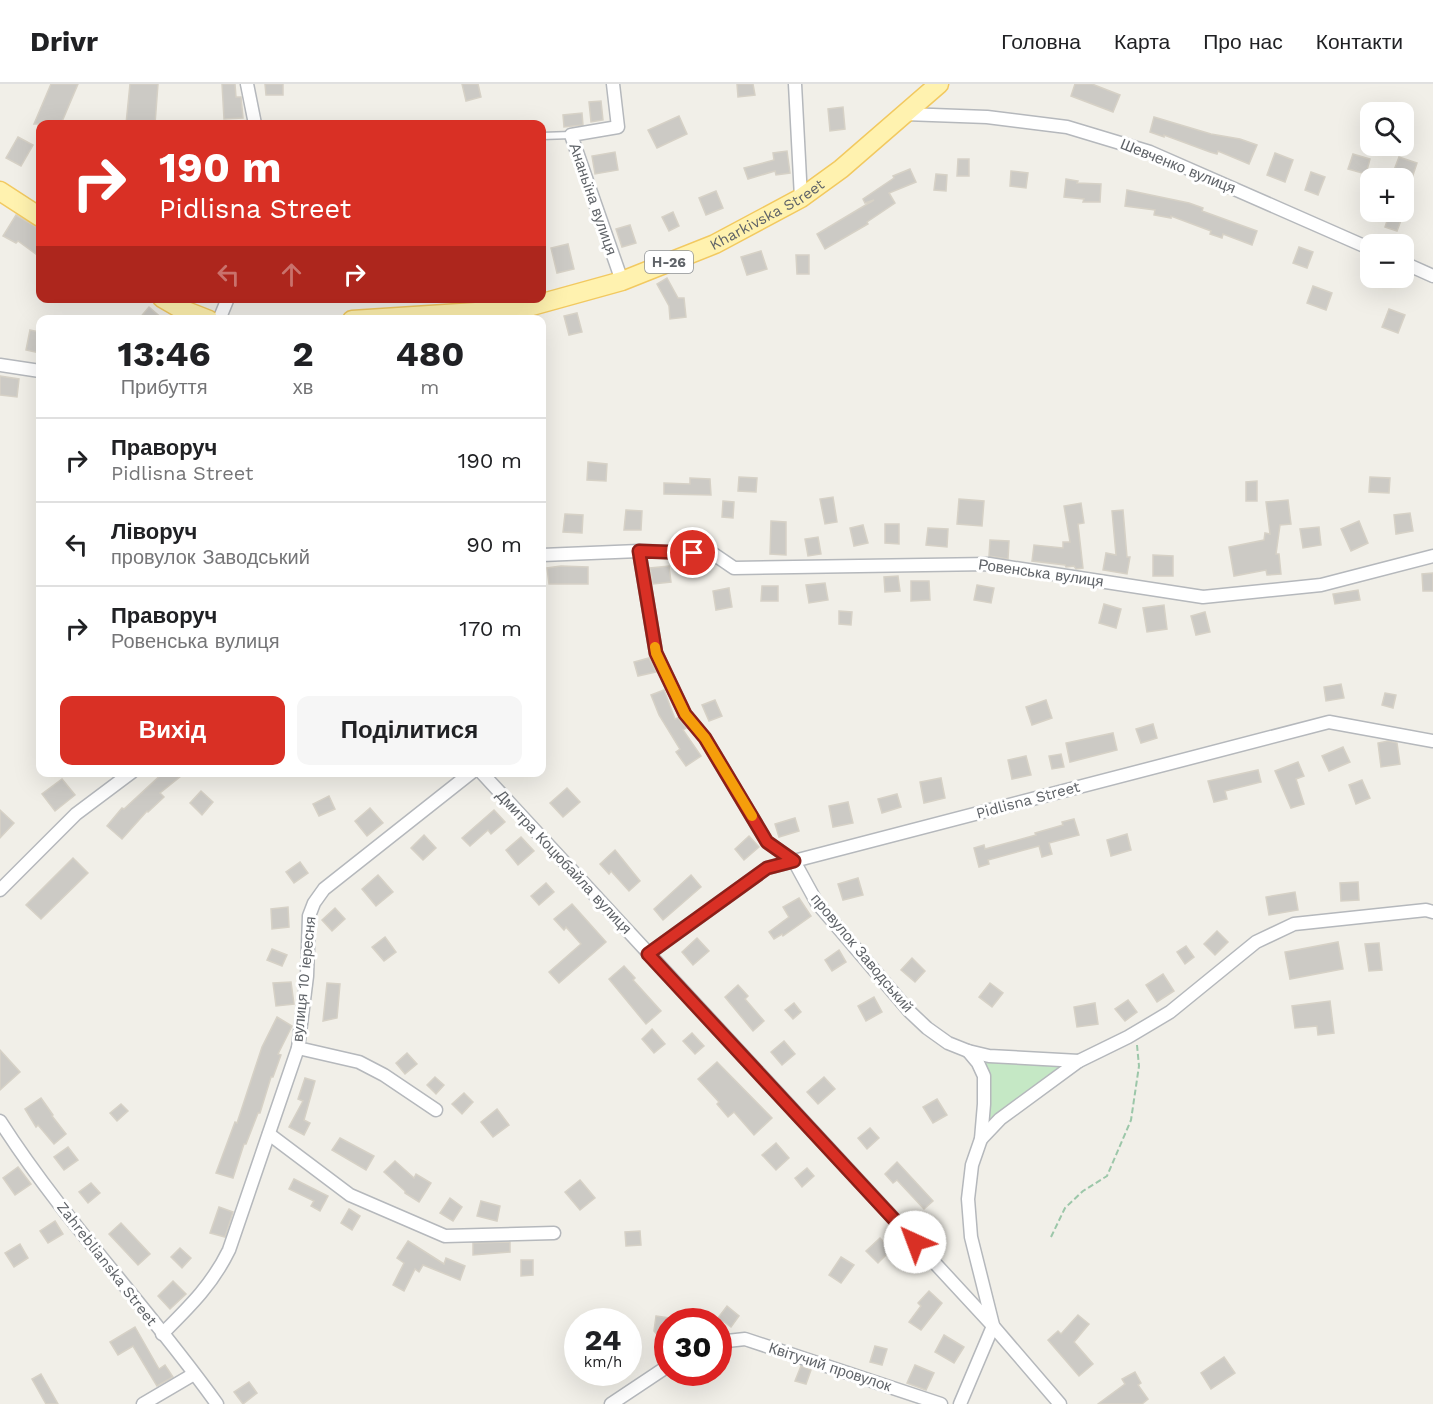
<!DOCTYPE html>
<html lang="uk">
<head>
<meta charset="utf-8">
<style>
  body { margin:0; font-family:"Work Sans",sans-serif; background:#f6f6f6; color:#202124; height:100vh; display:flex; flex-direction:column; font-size:22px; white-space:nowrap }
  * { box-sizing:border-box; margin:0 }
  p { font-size:20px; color:#757577 }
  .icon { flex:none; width:33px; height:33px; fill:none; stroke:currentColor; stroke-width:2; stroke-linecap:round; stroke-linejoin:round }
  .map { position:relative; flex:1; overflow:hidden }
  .panel { position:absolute; left:36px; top:231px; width:510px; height:462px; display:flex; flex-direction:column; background:#fff; border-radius:12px; box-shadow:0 6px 24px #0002 }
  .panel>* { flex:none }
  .hud { position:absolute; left:36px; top:36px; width:510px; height:183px; border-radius:12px; box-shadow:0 6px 24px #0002; background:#d93025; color:#fff; overflow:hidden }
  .fabs { position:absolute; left:1360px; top:18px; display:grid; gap:12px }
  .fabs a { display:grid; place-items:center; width:54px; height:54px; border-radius:12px; background:#fff; box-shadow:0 6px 24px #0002; font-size:30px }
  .speed { position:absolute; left:564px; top:1224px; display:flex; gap:12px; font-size:30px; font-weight:700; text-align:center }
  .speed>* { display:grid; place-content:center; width:78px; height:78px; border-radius:50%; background:#fff; box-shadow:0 6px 24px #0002; line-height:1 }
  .speed small { font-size:15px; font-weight:400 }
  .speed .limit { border:9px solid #d22; background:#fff; color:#111 }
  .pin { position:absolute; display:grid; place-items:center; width:51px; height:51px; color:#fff; margin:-26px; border:3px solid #fff; border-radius:50%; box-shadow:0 2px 6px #0007 }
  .me { position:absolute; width:66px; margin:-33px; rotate:317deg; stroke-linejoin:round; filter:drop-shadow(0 0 4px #0008) }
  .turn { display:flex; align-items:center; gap:21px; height:126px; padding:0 24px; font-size:27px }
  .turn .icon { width:78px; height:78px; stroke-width:2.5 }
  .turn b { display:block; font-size:42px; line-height:51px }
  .lanes { display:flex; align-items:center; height:57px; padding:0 24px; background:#0003; justify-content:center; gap:30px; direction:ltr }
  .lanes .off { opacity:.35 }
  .eta { display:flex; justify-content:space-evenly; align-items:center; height:102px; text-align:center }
  .eta b { font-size:36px; font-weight:700; line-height:42px }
  .primary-button { display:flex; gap:12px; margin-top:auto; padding:12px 24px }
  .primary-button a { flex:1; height:69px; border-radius:12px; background:#d93025; color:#fff; font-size:24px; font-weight:700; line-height:69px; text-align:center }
  .primary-button a+a { background:#f6f6f6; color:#202124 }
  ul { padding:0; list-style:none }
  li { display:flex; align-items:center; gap:18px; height:84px; padding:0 24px; border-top:2px solid #e0e0e0 }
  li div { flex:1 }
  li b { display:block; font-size:22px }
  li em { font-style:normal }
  header { display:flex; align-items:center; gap:36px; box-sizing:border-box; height:84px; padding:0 30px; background:#fff; border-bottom:2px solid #e0e0e0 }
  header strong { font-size:28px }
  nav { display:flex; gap:33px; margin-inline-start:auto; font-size:21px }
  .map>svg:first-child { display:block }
  .green { fill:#c5e8c5 }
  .building { fill:#cccac5; stroke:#d6d1c6; stroke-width:1.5 }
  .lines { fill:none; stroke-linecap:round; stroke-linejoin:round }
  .lane-casing { stroke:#b5b8bc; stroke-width:9 }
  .street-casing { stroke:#b5b8bc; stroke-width:15 }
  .primary-casing { stroke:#f2c960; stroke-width:21 }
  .path { stroke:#9cc7a9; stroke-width:2; stroke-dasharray:6 3; stroke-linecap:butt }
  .lane { stroke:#fff; stroke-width:6 }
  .street { stroke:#fff; stroke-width:12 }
  .primary { stroke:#fff2af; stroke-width:18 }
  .route-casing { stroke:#8d1f18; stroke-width:15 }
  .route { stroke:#d93025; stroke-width:10 }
  .slow { stroke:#f59e0b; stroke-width:10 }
  .labels { text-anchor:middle; stroke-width:6; stroke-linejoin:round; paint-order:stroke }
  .shield { fill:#fff; stroke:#8f9295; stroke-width:1.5 }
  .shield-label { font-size:14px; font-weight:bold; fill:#5f6368 }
  .street-label { font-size:15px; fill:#5f6368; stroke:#fff }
</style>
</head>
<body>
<header>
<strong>Drivr</strong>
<nav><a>Головна</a><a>Карта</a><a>Про нас</a><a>Контакти</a></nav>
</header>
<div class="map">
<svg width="1433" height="1320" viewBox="0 0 1433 1320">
  <rect width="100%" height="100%" fill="#f1efe8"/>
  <path class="green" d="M968 967 1079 977 981 1055V987Z"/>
  <g class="building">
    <path d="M51 0H78L61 40H34Z"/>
    <path d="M130 0H158L155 40H126Z"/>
    <path d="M222 0H235L236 13H241L243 34 224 35Z"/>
    <path d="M265 0H283V11H266Z"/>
    <path d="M462 0H478L481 13 466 17Z"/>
    <path d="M737 0H753L755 11 738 13Z"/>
    <path d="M1075 0H1092L1120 11 1113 28 1071 12Z"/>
    <path d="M601 17 603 36 591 38 589 18Z"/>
    <path d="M843 23 845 45 830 47 828 25Z"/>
    <path d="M582 29 583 41 564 43 563 31Z"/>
    <path d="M679 32 687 50 657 64 648 46Z"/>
    <path d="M1154 33 1211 50 1240 55 1257 61 1249 80 1218 67 1217 70 1210 68 1164 51V53L1150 48Z"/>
    <path d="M18 53 33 61 21 82 6 74Z"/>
    <path d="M787 67 790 89 776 91 775 87 748 95 744 84 774 76 773 69Z"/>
    <path d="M615 68 618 86 595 90 592 72Z"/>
    <path d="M1275 69 1293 76 1285 98 1267 91Z"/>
    <path d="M1353 70 1370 75 1366 90 1348 85Z"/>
    <path d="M1399 73 1417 79 1412 94H1391Z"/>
    <path d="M958 75H969V92H957Z"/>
    <path d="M910 85 916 98 889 109 895 119 867 138 868 140 825 165 817 150 874 116 865 119 863 115 894 94 893 92Z"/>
    <path d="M1011 87 1028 89 1026 104 1010 102Z"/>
    <path d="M1311 88 1325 93 1318 111 1305 106Z"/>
    <path d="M936 90 947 91 946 107 934 106Z"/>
    <path d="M1066 95 1078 97 1077 99 1101 100 1100 118H1083L1084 115 1064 113Z"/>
    <path d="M1127 106 1189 119 1203 124 1202 127 1257 147 1252 161 1223 150 1222 154 1210 150 1211 147 1171 132V134L1154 131 1155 126 1125 122Z"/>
    <path d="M716 107 723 124 706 131 699 114Z"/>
    <path d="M673 128 679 142 669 147 662 133Z"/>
    <path d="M1390 128 1403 131 1397 147 1385 143Z"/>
    <path d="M16 131 40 145V173L18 157 16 159 3 152Z"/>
    <path d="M630 141 636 159 622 163 616 145Z"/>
    <path d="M568 160 574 185 557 189 551 164Z"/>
    <path d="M1299 163 1313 168 1307 184 1293 179Z"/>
    <path d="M761 167 767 185 747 191 741 173Z"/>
    <path d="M796 171H809V190H797Z"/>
    <path d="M667 194 678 214H684L686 233 670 235 669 222 657 200Z"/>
    <path d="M1313 202 1332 209 1326 226 1307 219Z"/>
    <path d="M149 223 164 236H138Z"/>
    <path d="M1389 225 1405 231 1398 249 1382 243Z"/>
    <path d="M577 229 582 248 569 251 564 232Z"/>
    <path d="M30 246 40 248V269L26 266Z"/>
    <path d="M0 292 19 295 17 313 0 311Z"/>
    <path d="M588 378 607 380 606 397 587 396Z"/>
    <path d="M739 393 757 394 756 408 738 407Z"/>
    <path d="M1370 393 1390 394 1389 409 1369 408Z"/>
    <path d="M690 394 710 395 711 411 664 410V399L690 400Z"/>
    <path d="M1257 397V417H1246V398Z"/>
    <path d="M833 413 837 438 825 440 820 415Z"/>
    <path d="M959 415 984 417 982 442 957 440Z"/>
    <path d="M1288 416 1291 440 1280 441 1276 470H1279L1281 490 1267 491 1266 486 1234 492 1229 463 1264 456 1265 449 1270 450 1266 418Z"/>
    <path d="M723 417 734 418 733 434 722 433Z"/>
    <path d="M1081 419 1084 439 1078 440 1083 484 1076 485 1074 482 1066 483 1065 481 1032 477 1034 461 1063 464V458H1070L1064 422Z"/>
    <path d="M626 426 642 427 641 446H624Z"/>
    <path d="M1123 426 1127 473H1130L1127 490 1103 486 1106 469 1116 471 1112 427Z"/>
    <path d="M1410 429 1413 447 1396 450 1394 431Z"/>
    <path d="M565 430 583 431 582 449 563 448Z"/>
    <path d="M771 437 786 438V471L770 470Z"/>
    <path d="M1359 437 1368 459 1351 467 1341 445Z"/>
    <path d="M885 440H899V460L885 459Z"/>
    <path d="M863 441 868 459 854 462 850 444Z"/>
    <path d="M1319 443 1321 461 1303 464 1300 445Z"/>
    <path d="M928 444 948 445 947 463 926 461Z"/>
    <path d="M818 453 821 470 808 472 805 455Z"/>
    <path d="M990 456 1009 457 1008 475 989 472Z"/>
    <path d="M1153 471 1173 472V492H1153Z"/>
    <path d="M561 482 588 483V500H549L547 484Z"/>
    <path d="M669 482 671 498 653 500 650 484Z"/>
    <path d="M1433 489V507H1423L1422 490Z"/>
    <path d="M898 492 900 507 885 508 884 493Z"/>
    <path d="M911 497H929L930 516 911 517Z"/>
    <path d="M825 499 828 516 809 519 806 501Z"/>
    <path d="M977 501 994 504 991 519 974 516Z"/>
    <path d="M762 502H778V517H761Z"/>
    <path d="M729 504 732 523 716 526 713 507Z"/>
    <path d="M1358 506 1360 516 1335 520 1333 510Z"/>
    <path d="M1104 520 1121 525 1116 544 1099 539Z"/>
    <path d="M1164 521 1167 545 1147 548 1143 524Z"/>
    <path d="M839 527 852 528 851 541 839 540Z"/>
    <path d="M1205 528 1210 548 1196 551 1191 532Z"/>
    <path d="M649 574 656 588 638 592 634 578Z"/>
    <path d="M1341 600 1344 614 1326 617 1324 603Z"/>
    <path d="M664 606 675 635 678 634 686 644 683 646 701 672 686 682 676 668 680 665 659 631 651 611Z"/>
    <path d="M1385 609 1396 611 1393 624 1382 621Z"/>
    <path d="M715 616 722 632 709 637 702 621Z"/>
    <path d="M1046 616 1052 634 1032 641 1026 623Z"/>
    <path d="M1153 640 1157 654 1141 659 1136 645Z"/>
    <path d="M1113 649 1117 666 1070 678 1066 659Z"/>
    <path d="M1388 657 1397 659 1400 680 1381 683 1378 659Z"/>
    <path d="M1343 663 1350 678 1329 687 1322 672Z"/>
    <path d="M1061 670 1064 683 1052 685 1049 672Z"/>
    <path d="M1026 672 1031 691 1012 695 1008 676Z"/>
    <path d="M1298 678 1304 692 1296 695 1304 720 1291 724 1275 687Z"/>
    <path d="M1258 686 1261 698 1225 707 1227 715 1214 718 1208 697Z"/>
    <path d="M164 688H186L160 709 164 713 148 728 147 727 122 755 107 742 122 724 124 725Z"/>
    <path d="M941 694 945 714 924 719 920 698Z"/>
    <path d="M62 695 75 711 55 727 42 710Z"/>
    <path d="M1362 696 1370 714 1356 720 1349 701Z"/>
    <path d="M567 704 580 718 563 733 550 719Z"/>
    <path d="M201 707 213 718 202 731 190 719Z"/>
    <path d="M897 710 901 723 882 729 878 715Z"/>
    <path d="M329 712 335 725 319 732 313 720Z"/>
    <path d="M848 718 853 739 833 743 829 722Z"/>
    <path d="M370 724 383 739 367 752 355 737Z"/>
    <path d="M0 726 14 739 0 754Z"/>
    <path d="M494 726 505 738 491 750 488 746 470 762 462 754Z"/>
    <path d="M795 734 799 747 779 753 775 740Z"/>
    <path d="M1074 735 1079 751 1049 759 1052 770 1042 773 1039 762 988 776 989 780 979 783 974 764 984 761 985 765 1036 751 1035 749 1063 741 1062 738Z"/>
    <path d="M1127 750 1131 766 1111 772 1107 756Z"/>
    <path d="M424 751 436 764 423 776 411 764Z"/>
    <path d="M749 752 759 763 744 776 735 765Z"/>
    <path d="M521 753 534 767 518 781 506 766Z"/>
    <path d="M615 766 640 797 629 807 611 787 609 790 600 780Z"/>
    <path d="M73 774 88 789 41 835 26 821Z"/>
    <path d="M300 778 308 789 294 799 286 788Z"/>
    <path d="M378 791 393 808 376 822 362 805Z"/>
    <path d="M691 791 701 803 663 836 654 825Z"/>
    <path d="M858 794 863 811 843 816 838 800Z"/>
    <path d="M1358 798 1359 816 1341 817 1340 799Z"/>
    <path d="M546 799 554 808 539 821 531 812Z"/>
    <path d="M1295 808 1298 826 1269 831 1266 813Z"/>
    <path d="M799 814 811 832 783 852 782 850 774 855 769 848 789 833 783 823Z"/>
    <path d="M572 820 606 858 559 899 549 888 581 860 566 843 564 846 554 835Z"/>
    <path d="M288 823 289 843 272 845 271 825Z"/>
    <path d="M335 824 345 835 332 847 322 836Z"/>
    <path d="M1217 847 1228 858 1215 871 1204 860Z"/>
    <path d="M385 853 396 868 384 877 372 863Z"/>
    <path d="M697 854 709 867 693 881 682 868Z"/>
    <path d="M1338 858 1343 885 1290 895 1285 868Z"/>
    <path d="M1379 859 1382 886 1369 887 1365 860Z"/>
    <path d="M1186 862 1194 873 1185 880 1177 868Z"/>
    <path d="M272 865 287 871 282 882 267 876Z"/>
    <path d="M839 866 846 878 832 887 825 876Z"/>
    <path d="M912 874 925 887 915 898 901 886Z"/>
    <path d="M624 882 635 894 633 896 661 927 646 940 609 895Z"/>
    <path d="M1163 890 1174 907 1157 918 1146 901Z"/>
    <path d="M291 898 294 920 276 922 273 899Z"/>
    <path d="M327 899 340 900 337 934 323 937Z"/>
    <path d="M990 899 1003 909 992 923 979 913Z"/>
    <path d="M738 901 748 912 745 915 764 937 753 947 725 913Z"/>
    <path d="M874 913 882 928 866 937 858 922Z"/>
    <path d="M1128 916 1137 928 1125 937 1115 925Z"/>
    <path d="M1330 917 1334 949 1318 951 1317 942 1295 944 1292 922Z"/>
    <path d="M794 919 801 928 793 935 785 926Z"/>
    <path d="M1095 919 1098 940 1077 943 1074 923Z"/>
    <path d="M277 933 292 942 278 970 281 971 273 993H271L260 1029H258L246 1060H244L233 1094 216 1089 235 1038 237 1039 262 963Z"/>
    <path d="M652 945 665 960 654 969 642 955Z"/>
    <path d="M692 949 704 962 695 970 683 957Z"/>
    <path d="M784 957 795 970 782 981 771 968Z"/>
    <path d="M0 966 20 988 0 1006Z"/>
    <path d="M407 969 417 980 405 990 396 979Z"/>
    <path d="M717 978 772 1034 754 1051 734 1028 728 1033 717 1020 719 1018 698 995Z"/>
    <path d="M435 993 444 1001 436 1010 427 1001Z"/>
    <path d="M824 993 835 1005 818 1020 807 1008Z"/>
    <path d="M305 994 315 997 304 1036 310 1039 304 1051 289 1043 303 1017 298 1015Z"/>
    <path d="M464 1009 473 1018 462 1030 452 1020Z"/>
    <path d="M41 1014 53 1031 52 1032 66 1050 54 1060 38 1041 36 1043 25 1025Z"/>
    <path d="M937 1015 947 1031 933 1039 923 1023Z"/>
    <path d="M121 1020 128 1027 117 1037 110 1029Z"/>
    <path d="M497 1025 509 1041 493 1053 481 1038Z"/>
    <path d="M870 1044 879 1054 867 1065 858 1054Z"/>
    <path d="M340 1054 374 1072 366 1086 332 1066Z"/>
    <path d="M776 1059 789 1074 776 1086 762 1071Z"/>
    <path d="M68 1063 78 1076 64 1086 54 1073Z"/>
    <path d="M395 1077 414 1094 416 1090 431 1099 419 1118 405 1109V1107L384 1088Z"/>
    <path d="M897 1078 933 1117 924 1125 897 1096 893 1099 885 1090Z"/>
    <path d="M18 1083 31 1100 15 1111 3 1094Z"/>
    <path d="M807 1084 814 1092 802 1103 795 1094Z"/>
    <path d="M294 1095 328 1112 320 1127 311 1122 314 1117 289 1105Z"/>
    <path d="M580 1096 595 1114 580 1126 565 1108Z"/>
    <path d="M91 1099 100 1109 88 1119 79 1108Z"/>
    <path d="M450 1114 462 1123 453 1137 440 1129Z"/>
    <path d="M481 1117 500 1122 497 1137 477 1132Z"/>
    <path d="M219 1123 233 1128 225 1153 210 1149Z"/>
    <path d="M349 1125 360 1132 352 1146 341 1139Z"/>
    <path d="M55 1137 63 1150 48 1159 40 1147Z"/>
    <path d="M121 1139 150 1170 138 1181 109 1150Z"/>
    <path d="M640 1147 641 1161 626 1162 625 1148Z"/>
    <path d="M880 1154 891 1166 878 1179 866 1167Z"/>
    <path d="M408 1157 444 1180 446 1174 465 1182 460 1196 423 1181 419 1188 415 1185 404 1207 393 1201 404 1179 397 1174Z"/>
    <path d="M510 1158V1168L473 1171V1159Z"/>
    <path d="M20 1160 28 1174 14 1183 5 1169Z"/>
    <path d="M180 1164 191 1174 182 1184 171 1173Z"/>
    <path d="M841 1173 854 1181 841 1199 829 1191Z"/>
    <path d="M521 1176H533V1191L521 1192Z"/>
    <path d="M173 1197 186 1210 170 1225 158 1212Z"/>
    <path d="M929 1207 942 1219 921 1246 909 1238 921 1222 918 1219Z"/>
    <path d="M727 1222 739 1232 731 1243 724 1238H715Z"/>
    <path d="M1078 1231 1089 1240 1074 1258 1093 1280 1079 1292 1048 1256 1058 1247 1061 1250Z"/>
    <path d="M656 1232 669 1234 665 1260 654 1247Z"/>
    <path d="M135 1243 159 1285 165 1281 173 1293 157 1302 133 1262 118 1271 110 1258Z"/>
    <path d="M944 1251 964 1263 954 1279 935 1268Z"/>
    <path d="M875 1262 887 1265 882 1281 870 1278Z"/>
    <path d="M1224 1273 1235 1289 1211 1305 1201 1289Z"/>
    <path d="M915 1281 934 1289 926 1306 907 1299Z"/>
    <path d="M801 1282 811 1286 806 1300 795 1297Z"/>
    <path d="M1135 1288 1141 1299 1138 1301 1148 1315 1142 1320H1098L1125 1300 1122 1295Z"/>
    <path d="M41 1290 58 1320H46L32 1295Z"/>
    <path d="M249 1298 257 1309 243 1320 234 1308Z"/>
  </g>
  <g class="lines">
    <g class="lane-casing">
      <path id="lane" d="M542 52 571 51"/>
    </g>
    <g class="street-casing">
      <g id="street">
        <path d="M247 0 255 40"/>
        <path d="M613 0 618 43 571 51 622 197"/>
        <path d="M795 0 801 114"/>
        <path d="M905 30 987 33 1067 43 1150 68 1371 165"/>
        <path d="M1404 179 1433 192"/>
        <path d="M219 236 228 214"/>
        <path d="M0 281 40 287"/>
        <path d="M639 467 656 569 685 630 705 654 767 758 794 777 817 819 909 927 927 944 948 959 968 967 989 972 1079 977"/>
        <path d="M542 471 639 467 712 469 734 484 989 480 1203 513 1321 501 1433 472"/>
        <path d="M481 688 993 1242 1060 1320"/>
        <path d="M0 806 76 730 132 688"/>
        <path d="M648 870 767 784 1329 638 1433 657"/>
        <path d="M298 964 359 978 384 991 436 1026"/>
        <path d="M968 967 978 979 984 992V1020L981 1055 972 1081 968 1115 971 1153 993 1241"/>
        <path d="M0 1037C64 1137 148 1223 217 1320"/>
        <path d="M269 1050 350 1111 445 1152 554 1149"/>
        <path d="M981 1055 1000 1035 1079 977 1128 953 1170 928 1256 858 1294 840 1426 826 1433 828"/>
        <path d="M162 1250C189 1223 212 1201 229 1166L298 964 307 892 309 832 314 819 324 805 472 688"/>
        <path d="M718 1258 745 1255 941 1320"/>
        <path d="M143 1320 194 1290"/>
        <path d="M611 1320 668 1282"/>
        <path d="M960 1320 993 1242"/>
      </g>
    </g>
    <g class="primary-casing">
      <g id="primary">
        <path d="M0 107 40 133"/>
        <path d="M162 214 181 225 209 236"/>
        <path id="s1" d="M352 236 521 225 622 197 715 160 801 114 841 85 939 0"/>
      </g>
    </g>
    <path class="path" d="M1051 1153 1065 1124 1083 1107 1107 1092 1131 1036 1139 982 1137 961"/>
    <use href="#lane" class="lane"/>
    <use href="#street" class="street"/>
    <use href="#primary" class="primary"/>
  </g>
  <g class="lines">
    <g class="route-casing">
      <path id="route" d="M693 469 639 467 656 569 685 630 705 654 767 758 794 777 767 784 648 870 915 1158"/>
    </g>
    <use href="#route" class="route"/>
    <path class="slow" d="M655 563 656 569 685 630 705 654 752 732"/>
  </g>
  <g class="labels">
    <rect class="shield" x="645" y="167" width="48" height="22" rx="4.5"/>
    <g class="shield-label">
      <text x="669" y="183">Н-26</text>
    </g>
    <g class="street-label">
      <text transform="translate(1178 82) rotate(22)" y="5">Шевченко вулиця</text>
      <text transform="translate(593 115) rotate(71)" y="5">Ананьїна вулиця</text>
      <text dy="5" stroke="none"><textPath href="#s1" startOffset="434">Kharkivska Street</textPath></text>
      <text transform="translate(1041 489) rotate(8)" y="5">Ровенська вулиця</text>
      <text transform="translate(1028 716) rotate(-15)" y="5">Pidlisna Street</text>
      <text transform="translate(564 778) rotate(47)" y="5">Дмитра Коцюбайла вулиця</text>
      <text transform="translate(862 869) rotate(50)" y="5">провулок Заводський</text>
      <text transform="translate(304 895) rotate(-84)" y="5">вулиця 10 іересня</text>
      <text transform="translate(107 1180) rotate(52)" y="5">Zahreblianska Street</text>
      <text transform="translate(830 1283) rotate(18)" y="5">Квітучий провулок</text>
    </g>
  </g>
</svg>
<div class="fabs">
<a><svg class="icon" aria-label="search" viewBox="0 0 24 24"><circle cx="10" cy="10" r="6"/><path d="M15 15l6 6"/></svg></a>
<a>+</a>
<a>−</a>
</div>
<div class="speed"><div>24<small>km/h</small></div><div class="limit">30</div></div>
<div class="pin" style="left:693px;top:469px;background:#d93025"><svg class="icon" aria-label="arrive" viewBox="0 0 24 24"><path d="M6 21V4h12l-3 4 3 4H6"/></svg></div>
<svg class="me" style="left:915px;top:1158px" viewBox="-20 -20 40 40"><circle r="19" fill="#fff"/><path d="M0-13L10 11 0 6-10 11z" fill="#d93025"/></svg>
<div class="hud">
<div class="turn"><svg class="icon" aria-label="right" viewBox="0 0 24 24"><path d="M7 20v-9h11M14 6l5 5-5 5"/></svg><div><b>190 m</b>Pidlisna Street</div></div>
<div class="lanes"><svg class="icon off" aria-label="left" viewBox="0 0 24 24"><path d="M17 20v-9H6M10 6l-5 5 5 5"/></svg><svg class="icon off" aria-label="ahead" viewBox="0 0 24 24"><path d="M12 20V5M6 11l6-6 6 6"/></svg><svg class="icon" aria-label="right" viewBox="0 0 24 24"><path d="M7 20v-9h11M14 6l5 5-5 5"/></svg></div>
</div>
<section class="panel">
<div class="eta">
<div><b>13:46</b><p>Прибуття</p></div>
<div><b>2</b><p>хв</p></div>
<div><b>480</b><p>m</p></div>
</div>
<ul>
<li><svg class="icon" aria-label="right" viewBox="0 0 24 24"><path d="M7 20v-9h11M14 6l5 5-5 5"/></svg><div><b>Праворуч</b><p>Pidlisna Street</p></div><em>190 m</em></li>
<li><svg class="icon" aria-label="left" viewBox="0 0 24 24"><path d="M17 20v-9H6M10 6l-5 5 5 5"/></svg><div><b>Ліворуч</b><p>провулок Заводський</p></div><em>90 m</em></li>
<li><svg class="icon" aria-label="right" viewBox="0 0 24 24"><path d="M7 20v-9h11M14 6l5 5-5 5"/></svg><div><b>Праворуч</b><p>Ровенська вулиця</p></div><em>170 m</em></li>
</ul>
<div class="primary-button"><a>Вихід</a><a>Поділитися</a></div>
</section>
</div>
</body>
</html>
